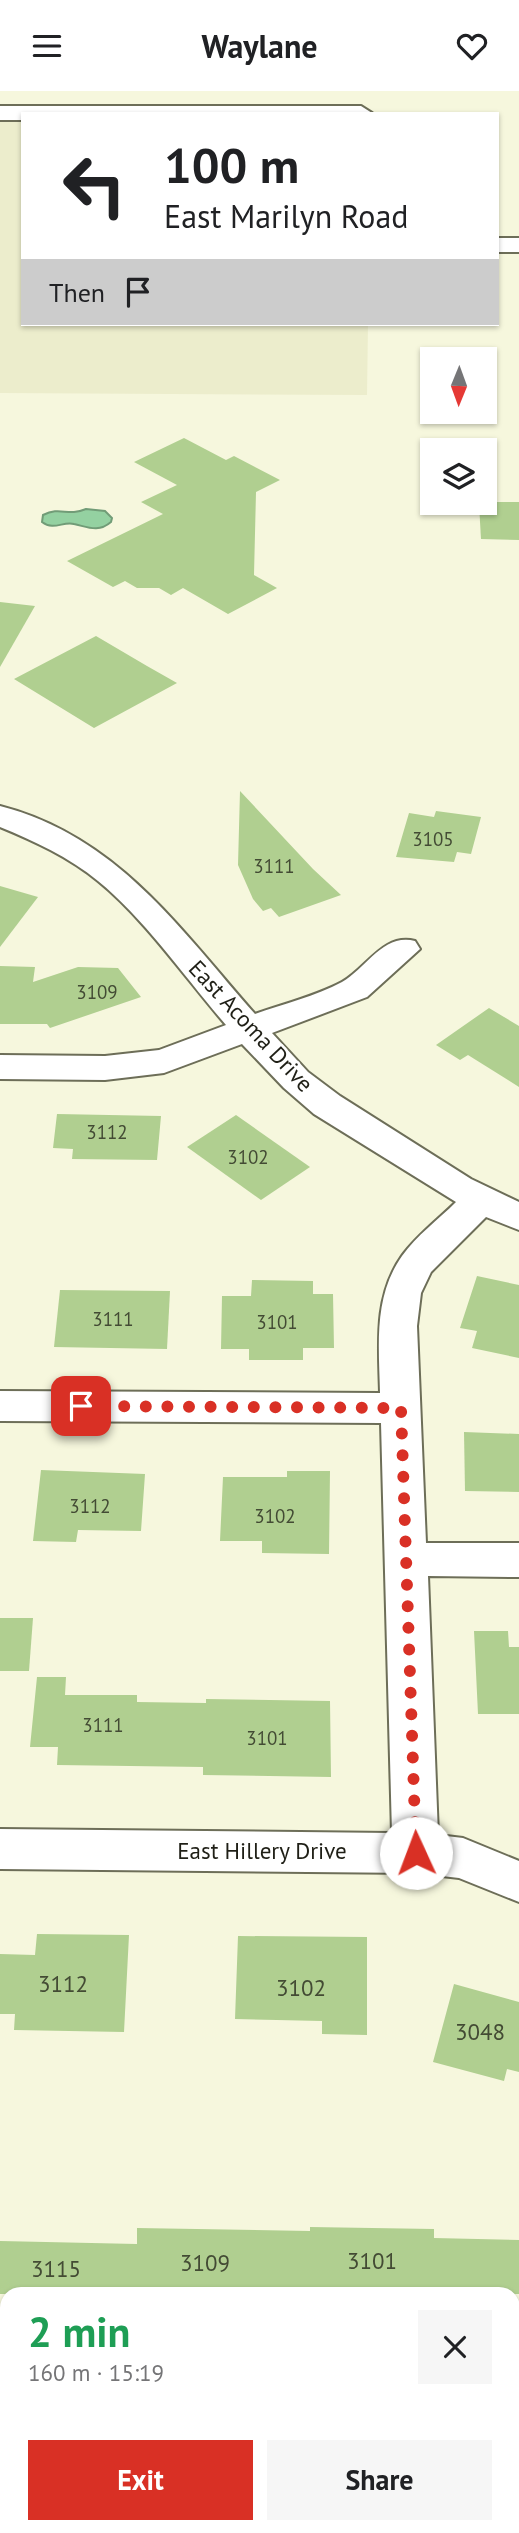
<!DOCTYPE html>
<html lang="en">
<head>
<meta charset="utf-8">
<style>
  body { margin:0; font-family:"PT Sans",sans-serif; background:#f6f6f6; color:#202124; height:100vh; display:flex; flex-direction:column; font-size:26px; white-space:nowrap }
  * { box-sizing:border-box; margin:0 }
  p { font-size:23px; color:#757577 }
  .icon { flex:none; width:38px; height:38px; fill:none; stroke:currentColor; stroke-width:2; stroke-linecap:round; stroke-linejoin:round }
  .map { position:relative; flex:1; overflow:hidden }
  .sheet { position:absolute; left:0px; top:2196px; width:520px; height:247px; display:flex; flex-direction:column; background:#fff; border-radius:21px 21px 0 0; box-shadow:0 2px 5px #0004 }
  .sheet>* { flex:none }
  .guide { position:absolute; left:21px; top:21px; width:478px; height:214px; border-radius:0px; box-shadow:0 2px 5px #0004; background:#fff; color:#202124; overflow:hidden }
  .needle { width:46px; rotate:181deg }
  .tools { position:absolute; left:420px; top:256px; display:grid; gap:14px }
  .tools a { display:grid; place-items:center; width:77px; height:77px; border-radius:0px; background:#fff; box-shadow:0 2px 5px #0004; font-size:35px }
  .pin { position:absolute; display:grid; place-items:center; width:60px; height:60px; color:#fff; margin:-30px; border-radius:14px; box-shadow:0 4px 10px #0006 }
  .me { position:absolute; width:77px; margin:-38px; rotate:358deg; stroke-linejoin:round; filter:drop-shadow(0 0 5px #0008) }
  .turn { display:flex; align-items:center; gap:24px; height:147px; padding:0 28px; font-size:32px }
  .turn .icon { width:91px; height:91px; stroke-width:2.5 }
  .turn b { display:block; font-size:49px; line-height:60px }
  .then { display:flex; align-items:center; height:66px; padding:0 28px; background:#0003; gap:14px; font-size:26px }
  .round { display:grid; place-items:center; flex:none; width:74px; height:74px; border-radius:0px; background:#f6f6f6 }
  .head { display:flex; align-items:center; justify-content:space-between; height:119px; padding:0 28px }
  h1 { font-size:42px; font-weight:800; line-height:52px; color:#1e9e55 }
  .cta { display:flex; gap:14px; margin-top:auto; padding:14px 28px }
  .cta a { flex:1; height:80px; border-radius:0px; background:#d93025; color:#fff; font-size:28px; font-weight:800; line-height:80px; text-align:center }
  .cta a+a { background:#f6f6f6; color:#202124 }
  header { display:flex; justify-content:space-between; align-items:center; height:91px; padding:0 28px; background:#fff; font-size:32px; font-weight:800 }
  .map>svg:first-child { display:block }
  .built { fill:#ecedcc }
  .water { fill:#94d1a1; stroke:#719c77; stroke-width:2 }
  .building { fill:#b0cf90 }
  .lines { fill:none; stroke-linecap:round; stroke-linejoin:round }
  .minor-casing { stroke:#6d6e58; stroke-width:4 }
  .minor { fill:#fff; fill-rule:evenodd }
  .route { stroke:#d93025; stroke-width:12; stroke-dasharray:0 21.6 }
  .labels { text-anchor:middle; stroke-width:5; stroke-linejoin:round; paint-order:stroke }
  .number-label { font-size:19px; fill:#434b34 }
  .street-label { font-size:23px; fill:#1f1f16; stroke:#fff }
  .near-number-label { font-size:23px; fill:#434b34 }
</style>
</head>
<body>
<header><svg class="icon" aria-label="menu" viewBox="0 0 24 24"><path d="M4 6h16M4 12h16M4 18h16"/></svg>Waylane<svg class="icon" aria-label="heart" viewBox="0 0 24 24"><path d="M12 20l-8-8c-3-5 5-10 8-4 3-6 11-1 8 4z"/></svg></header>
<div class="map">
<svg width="519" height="2442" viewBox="0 0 519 2442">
  <rect width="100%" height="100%" fill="#f6f7dd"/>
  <g class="built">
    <path d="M0 29H23V233H368L367 304 0 302Z"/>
    <path d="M0 2417H7V2436H513V2424H519V2442H0Z"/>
  </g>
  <path class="water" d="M86 418 105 420 112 427 111 431C98 442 88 436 74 433 63 430 54 440 42 431L43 424C61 415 67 426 86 418Z"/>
  <g class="building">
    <path d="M184 347 226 369 234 365 280 389 256 401 254 484 277 497 228 523 183 497 171 504 159 497H137L125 490 113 496 67 470 163 423 141 411 177 394 134 371Z"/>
    <path d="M491 411H519V449L481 448 479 413Z"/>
    <path d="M0 511 35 515 0 576Z"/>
    <path d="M96 545 147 575 177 592 94 637 14 588Z"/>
    <path d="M240 700 313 778 341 804 279 826 271 817 263 820 253 808 238 774Z"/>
    <path d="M436 720 481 726 471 763 457 761 454 771 396 766 409 722 434 726Z"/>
    <path d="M0 795 38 806 0 856Z"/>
    <path d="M0 875 35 876 33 891 78 876 118 877 141 906 50 937 47 933H0Z"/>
    <path d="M489 917 519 935V996L468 964 460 969 436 954Z"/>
    <path d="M57 1023 161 1025 157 1069 72 1068 73 1058 53 1057Z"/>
    <path d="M236 1024 310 1076 261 1109 187 1056Z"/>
    <path d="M477 1185 519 1194V1267L472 1257 477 1240 460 1237Z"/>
    <path d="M252 1189 313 1190V1203H333L334 1257H303V1269H249V1258H221L222 1205H251Z"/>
    <path d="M60 1199 170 1200 167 1258 54 1256Z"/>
    <path d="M464 1341 519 1343V1401L465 1400Z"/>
    <path d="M41 1379 145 1383 141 1440 78 1439 76 1451 33 1450Z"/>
    <path d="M287 1380H330L329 1463 262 1462V1450H220L223 1386H287Z"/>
    <path d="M0 1527H33L29 1580H0Z"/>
    <path d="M474 1540H508L509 1556H519V1623H478Z"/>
    <path d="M37 1586H66L65 1604H137V1611L206 1612V1608L330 1610 331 1686 203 1684V1676L57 1674 58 1656H30Z"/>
    <path d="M37 1843 129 1844 124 1941 14 1939 15 1923H0V1863L35 1864Z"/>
    <path d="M238 1845 367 1846V1944L322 1943V1930L235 1928Z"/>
    <path d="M454 1893 519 1911V1981L507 1978 504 1990 433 1971Z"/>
    <path d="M310 2136 434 2138V2147L519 2149V2203H0V2150L137 2153V2137L310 2140Z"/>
  </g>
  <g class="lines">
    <g class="minor-casing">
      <g id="minor">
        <path d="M0 15H361L372 22 23 23V29H0Z"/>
        <rect x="497" y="147" width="22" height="14"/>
        <path d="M0 715C117 745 180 838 255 923 283 913 316 905 342 891 367 877 383 842 415 850L420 858 367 906 272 942 308 981 340 1005 471 1088 519 1111V1139L486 1126 431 1181 421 1202 417 1235 426 1452H519V1486L428 1485 438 1744 463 1747 519 1770V1811L459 1787 416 1782 0 1778V1738L392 1742 381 1332 0 1330V1300L380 1302C379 1255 373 1206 402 1165 416 1145 439 1128 456 1111L314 1023 284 997 242 953 164 982 105 989 0 988V964L105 965 159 959 226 934C187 889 144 827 98 790 69 766 34 750 0 736Z"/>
        <rect x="0" y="2344" width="7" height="54"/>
        <path d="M513 2348 519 2349V2403L513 2402Z"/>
      </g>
    </g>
    <use href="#minor" class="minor"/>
  </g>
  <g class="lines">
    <path class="route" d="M81 1315 401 1317 416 1762"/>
  </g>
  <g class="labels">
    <g class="number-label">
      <text x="433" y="755">3105</text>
      <text x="274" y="782">3111</text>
      <text x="97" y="908">3109</text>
      <text x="107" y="1048">3112</text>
      <text x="248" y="1073">3102</text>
      <text x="113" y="1235">3111</text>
      <text x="277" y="1238">3101</text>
      <text x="90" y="1422">3112</text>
      <text x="275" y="1432">3102</text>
      <text x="103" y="1641">3111</text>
      <text x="267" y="1654">3101</text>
    </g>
    <g class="street-label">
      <text transform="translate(251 935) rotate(47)" y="8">East Acoma Drive</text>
      <text x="262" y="1768">East Hillery Drive</text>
    </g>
    <g class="near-number-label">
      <text x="63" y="1901">3112</text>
      <text x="301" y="1905">3102</text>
      <text x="480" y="1949">3048</text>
      <text x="372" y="2178">3101</text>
      <text x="205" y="2180">3109</text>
      <text x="56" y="2186">3115</text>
    </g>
  </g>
</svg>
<div class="tools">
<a><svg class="needle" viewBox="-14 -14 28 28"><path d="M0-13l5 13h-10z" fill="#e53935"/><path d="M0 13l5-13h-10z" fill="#757577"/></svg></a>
<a><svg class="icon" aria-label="layers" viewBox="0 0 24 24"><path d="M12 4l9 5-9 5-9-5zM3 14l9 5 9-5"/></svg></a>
</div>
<div class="pin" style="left:81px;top:1315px;background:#d93025"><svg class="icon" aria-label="arrive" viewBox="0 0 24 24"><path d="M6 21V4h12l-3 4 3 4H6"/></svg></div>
<svg class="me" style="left:416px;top:1762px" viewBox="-20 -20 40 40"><circle r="19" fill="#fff"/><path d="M0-13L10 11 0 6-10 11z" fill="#d93025"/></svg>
<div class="guide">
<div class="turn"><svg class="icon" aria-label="left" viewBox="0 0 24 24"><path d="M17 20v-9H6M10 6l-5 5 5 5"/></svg><div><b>100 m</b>East Marilyn Road</div></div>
<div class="then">Then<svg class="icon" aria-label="arrive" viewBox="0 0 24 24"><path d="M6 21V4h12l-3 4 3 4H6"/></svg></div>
</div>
<section class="sheet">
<div class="head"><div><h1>2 min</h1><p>160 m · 15:19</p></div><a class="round"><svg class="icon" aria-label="close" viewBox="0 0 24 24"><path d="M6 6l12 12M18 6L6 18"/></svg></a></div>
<div class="cta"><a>Exit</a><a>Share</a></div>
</section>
</div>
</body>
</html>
